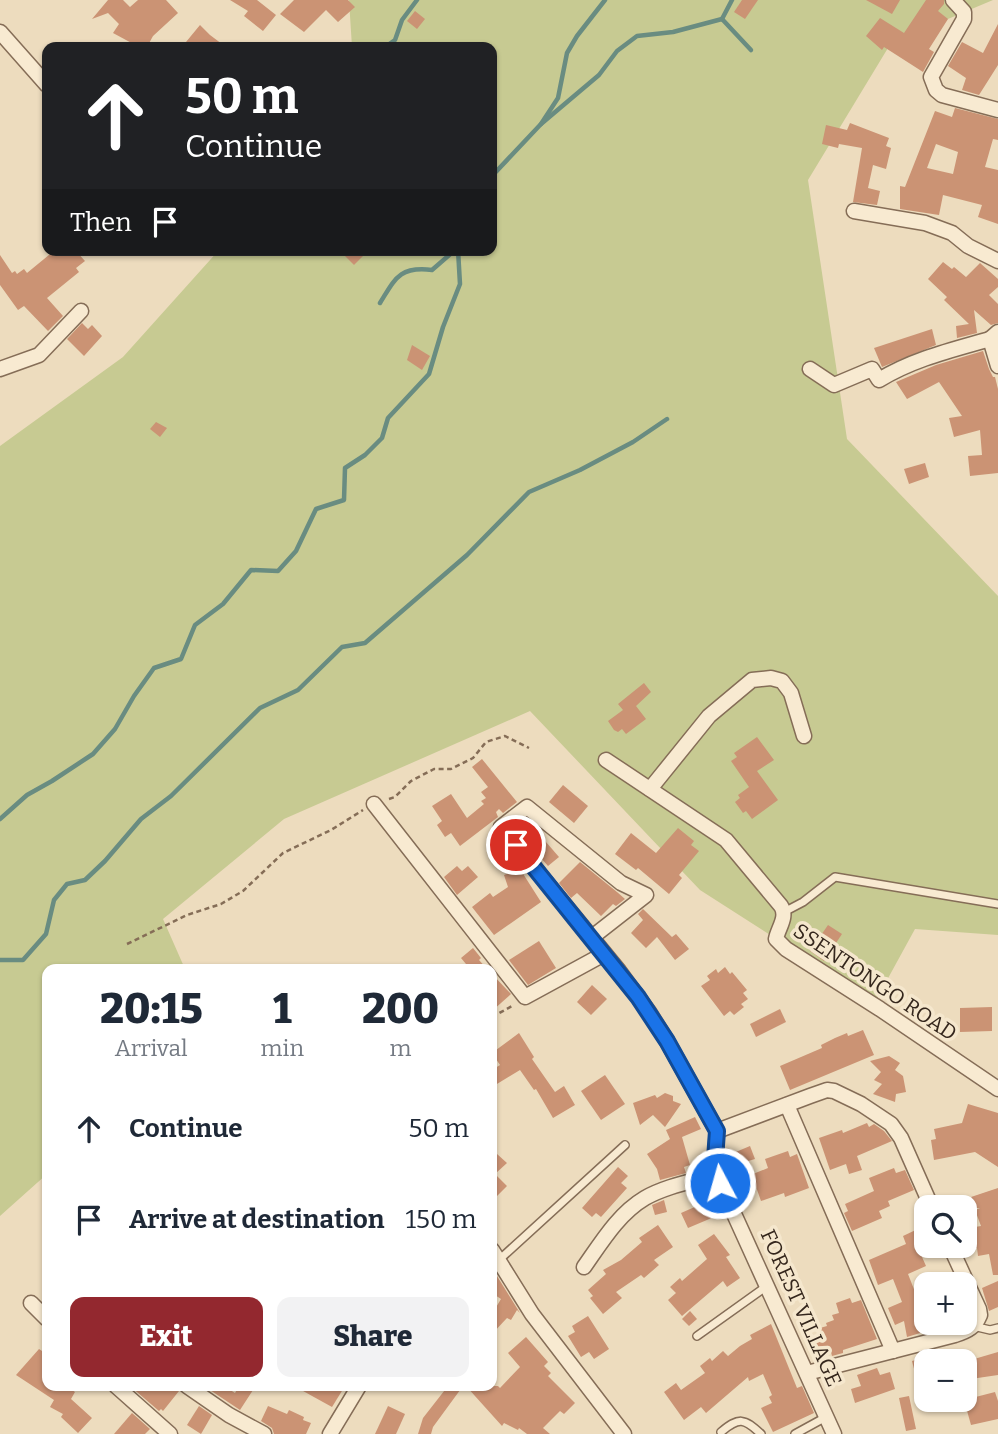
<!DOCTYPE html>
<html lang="en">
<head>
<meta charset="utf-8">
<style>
  body { margin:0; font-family:Bitter,serif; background:#f2f2f3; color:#1f2937; height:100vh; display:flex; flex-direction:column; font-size:26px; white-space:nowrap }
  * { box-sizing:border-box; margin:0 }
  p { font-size:23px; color:#747a83 }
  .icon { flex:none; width:38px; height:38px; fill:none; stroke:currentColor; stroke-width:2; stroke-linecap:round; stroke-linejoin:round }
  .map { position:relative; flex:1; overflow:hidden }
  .panel { position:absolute; left:42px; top:964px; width:455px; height:427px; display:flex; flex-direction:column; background:#fff; border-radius:14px; box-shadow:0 2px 5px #0004 }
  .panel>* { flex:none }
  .top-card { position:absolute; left:42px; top:42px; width:455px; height:214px; border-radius:14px; box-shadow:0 2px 5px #0004; background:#202124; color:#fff; overflow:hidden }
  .fabs { position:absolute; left:914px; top:1195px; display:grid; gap:14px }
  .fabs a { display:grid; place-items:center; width:63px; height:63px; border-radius:14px; background:#fff; box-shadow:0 2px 5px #0004; font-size:35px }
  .pin { position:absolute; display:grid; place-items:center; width:60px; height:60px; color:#fff; margin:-30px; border:4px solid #fff; border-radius:50%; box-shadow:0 2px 7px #0007 }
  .me { position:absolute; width:77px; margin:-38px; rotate:354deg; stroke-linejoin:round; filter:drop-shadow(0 0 5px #0008) }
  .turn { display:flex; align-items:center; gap:24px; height:147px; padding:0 28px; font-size:32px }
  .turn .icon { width:91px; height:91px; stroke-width:2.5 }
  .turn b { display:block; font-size:49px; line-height:60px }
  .then { display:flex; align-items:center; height:66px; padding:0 28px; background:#0003; gap:14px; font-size:26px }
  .eta { display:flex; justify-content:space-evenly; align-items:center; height:119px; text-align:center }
  .eta b { font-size:42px; font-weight:800; line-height:49px }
  .cta { display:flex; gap:14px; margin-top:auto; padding:14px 28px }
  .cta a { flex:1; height:80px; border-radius:14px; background:#93282f; color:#fff; font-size:28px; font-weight:800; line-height:80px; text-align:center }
  .cta a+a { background:#f2f2f3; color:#1f2937 }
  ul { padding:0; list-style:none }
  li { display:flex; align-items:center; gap:21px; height:91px; padding:0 28px }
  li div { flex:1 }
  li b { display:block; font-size:26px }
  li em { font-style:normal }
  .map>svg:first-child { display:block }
  .green { fill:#c7ca92 }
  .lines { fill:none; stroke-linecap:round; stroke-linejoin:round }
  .stream { stroke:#698c81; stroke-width:4.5 }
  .building { fill:#cb9374; fill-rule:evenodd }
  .lane-casing { stroke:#856d57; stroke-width:10 }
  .street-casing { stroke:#856d57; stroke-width:17 }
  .path { stroke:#856d57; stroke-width:2.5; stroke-dasharray:5 3.5; stroke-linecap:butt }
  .lane { stroke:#f8ead1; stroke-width:7 }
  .street { stroke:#f8ead1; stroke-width:14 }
  .route-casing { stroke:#114b97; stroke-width:18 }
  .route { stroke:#1a73e8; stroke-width:12 }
  .labels { text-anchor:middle; stroke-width:7; stroke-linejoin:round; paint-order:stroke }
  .street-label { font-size:21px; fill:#34261c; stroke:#f5e7cd }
</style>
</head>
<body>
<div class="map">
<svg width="998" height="1434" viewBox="0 0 998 1434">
  <rect width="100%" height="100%" fill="#eddcbe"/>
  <path class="green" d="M349 0H993L891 43 808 180 847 439 998 596V935L915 929 875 1002 700 890 530 711 284 819 163 919 185 969 47 970V1174L0 1216V446L123 357 219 250H492V47H352Z"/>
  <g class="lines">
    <g class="stream">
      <path d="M722 19 751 50"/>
      <path d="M722 19 732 0"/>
      <path d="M385 47 395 40 402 20 417 0"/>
      <path d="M541 124 599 75 617 51 637 36 673 32 722 19"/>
      <path d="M492 176 541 124 558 98 567 53 577 36 605 0"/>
      <path d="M380 303C395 279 399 266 432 270L455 250"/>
      <path d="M0 819 27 795 52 781 93 754 115 729 134 696 154 668 181 659 195 625 223 604 251 570 278 571 296 551 316 509 344 500 345 468 365 455 382 438 388 418 429 374 443 327 460 284 458 250"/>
      <path d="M0 960H23L46 934 54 900 67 884 85 880 105 861 141 819 171 796 260 708 298 690 342 647 365 643 467 555 529 492 580 470 633 442 667 419"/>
    </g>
  </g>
  <g class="building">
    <path d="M108 0H123L130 7 138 0H166L178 13 153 36 147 47H139L113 33 119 24 108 13 92 19Z"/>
    <path d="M230 0H257L276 15 263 31 244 16 248 11Z"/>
    <path d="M294 0H348L355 7 338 22 326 10 304 32 280 14Z"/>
    <path d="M742 0H758L745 19 734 12Z"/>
    <path d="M866 0H900L892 14Z"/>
    <path d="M926 0H944V4L938 11 948 19 929 49 934 52 923 72 884 47 882 50 866 36 880 18 904 33Z"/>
    <path d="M415 11 425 19 417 29 407 21Z"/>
    <path d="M998 24V65L979 95 962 90 966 78 948 66 962 42 983 53Z"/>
    <path d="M200 25 210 35 226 47H193L186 42Z"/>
    <path d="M955 108 998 119V140L993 139 985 167 998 170V224L978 217 982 205 943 195 939 215 900 209V186L905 187 935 111 952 117ZM936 144 958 152 953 174 927 168Z"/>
    <path d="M850 123 889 138 886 146 891 148 886 169 873 165 868 188 880 191 877 205 853 202 862 148 839 144 838 148 822 144 826 125 847 130Z"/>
    <path d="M55 250H75L85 261 76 268 79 272 47 298 63 316 48 331 24 306 18 310 0 285V255L12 273 15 271 17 274 24 269 27 273Z"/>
    <path d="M339 250H357L364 255 354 265Z"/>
    <path d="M943 262 952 269 954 267 966 277 980 263 998 279V287L989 295 998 304V323L991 325 974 310 977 333 957 338 956 326 969 324 944 300 947 297 928 279Z"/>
    <path d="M82 323 88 329 92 325 102 336 84 356 67 339Z"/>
    <path d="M932 329 936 345 882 367 874 348Z"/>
    <path d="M412 345 430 356 422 370 407 360Z"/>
    <path d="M983 351 989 369 993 377H995L998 389V473L970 476 968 456 982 455 980 430 954 437 949 418 962 416 939 382 907 399 896 382 936 365Z"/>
    <path d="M156 422 167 428 160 437 150 429Z"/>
    <path d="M925 463 929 477 909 484 904 469Z"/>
    <path d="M644 683 651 692 636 706 646 719 626 734 622 729 618 732 614 730 608 721 623 710 618 704Z"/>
    <path d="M757 737 774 760 757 771 778 800 752 819 746 811 743 813 735 802 740 798 738 795 749 787 731 761 737 757 734 753Z"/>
    <path d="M482 759 517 802 503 813 499 809 496 812 498 817 460 846 451 833 445 837 437 825 442 821 432 806 451 794 467 818 484 804 481 801 486 798 481 792 488 787 472 767Z"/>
    <path d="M563 785 588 806 574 823 549 802Z"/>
    <path d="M678 828 694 841 691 845 699 851 679 875 682 878 669 894 638 868 636 870 615 854 631 833 656 853Z"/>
    <path d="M539 834 559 857 548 866 528 843Z"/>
    <path d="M580 862 617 892 625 899 616 906 613 904 601 916 577 893 571 898 559 883Z"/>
    <path d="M457 866 462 871 468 866 478 877 457 895 444 877Z"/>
    <path d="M520 869 541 902 494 935 472 907 490 893 493 897 508 887 504 875Z"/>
    <path d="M643 909 672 937 676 934 689 949 675 960 657 937 646 948 631 933 643 920 638 914Z"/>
    <path d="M828 925 842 934 824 961 810 951Z"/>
    <path d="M539 941 556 968 528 985 509 960Z"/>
    <path d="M473 948 481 958 479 960 488 970H471L461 958Z"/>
    <path d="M725 967 730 974 732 972 747 990 743 993 748 999 741 1004 744 1007 734 1015 730 1011 724 1016 701 986 710 980 707 976 716 969 718 973Z"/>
    <path d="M492 974 511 994 492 1011Z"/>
    <path d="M592 985 607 999 591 1015 577 1002Z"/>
    <path d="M992 1007V1031L960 1032V1008Z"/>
    <path d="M780 1009 786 1022 756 1037 750 1024Z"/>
    <path d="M863 1030 874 1055 790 1090 780 1066 822 1048 821 1045 835 1038 847 1033 848 1036Z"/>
    <path d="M519 1033 534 1057 532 1059 555 1092 564 1086 575 1105 553 1118 536 1089 534 1090 520 1070 492 1087V1070L500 1065 492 1053Z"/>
    <path d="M889 1056 900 1063 895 1070 903 1076 906 1092 896 1094 895 1102 873 1094 882 1084 874 1080 881 1072 870 1061Z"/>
    <path d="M605 1075 625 1104 601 1120 581 1091Z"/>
    <path d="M665 1093 673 1096V1101L681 1104 665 1127 653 1115 640 1125 633 1103 655 1095 657 1098Z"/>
    <path d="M968 1104 998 1113V1167L975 1152 934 1160 931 1140 936 1139 934 1129 962 1123Z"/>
    <path d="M695 1117 701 1129 682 1137 690 1165 684 1167 686 1173 660 1180 657 1169 647 1154 670 1139 666 1130Z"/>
    <path d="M867 1123 869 1127 874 1124 884 1131 892 1141 857 1156 862 1170 849 1174 846 1164 830 1170 819 1138 842 1130 843 1133Z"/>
    <path d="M750 1146 755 1159 735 1165 731 1154Z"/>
    <path d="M788 1151 790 1157 797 1154 809 1188 785 1197 784 1193 761 1201 755 1184 735 1192 731 1183 768 1168 765 1159Z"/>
    <path d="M497 1154 507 1163 495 1174 507 1186 492 1201V1159Z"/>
    <path d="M618 1167 628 1176 621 1183 627 1188 601 1217 596 1213 592 1217 582 1208Z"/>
    <path d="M894 1168 896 1173 905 1170 914 1190 888 1201 890 1206 879 1211 882 1218 852 1231 844 1213 848 1211 845 1204 874 1191 869 1178Z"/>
    <path d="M998 1188V1275H993L989 1254 978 1256 977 1248H973L971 1238 977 1237 975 1227 981 1226 975 1210 980 1208H974L971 1197Z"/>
    <path d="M704 1195 714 1217 688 1228 681 1213 697 1206 694 1199Z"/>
    <path d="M664 1200 667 1212 655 1215 652 1205Z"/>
    <path d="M658 1225 673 1247 654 1260 659 1265 644 1278 641 1275 616 1292 622 1298 603 1314 590 1298 593 1296 588 1290 606 1274 603 1270 621 1260 642 1242 639 1238Z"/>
    <path d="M922 1227 926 1236V1246H940L941 1250 922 1257 926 1266 908 1274 930 1330 907 1337 904 1321 895 1325 888 1308 902 1302 893 1279 878 1285 869 1260 906 1244 903 1236Z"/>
    <path d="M714 1234 730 1255 726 1257 740 1278 727 1287 723 1281 682 1316 668 1300 676 1293 670 1287 680 1278 682 1281 707 1259 698 1245Z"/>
    <path d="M492 1268 520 1313 517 1310 511 1320 507 1318 492 1334V1314L501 1299 492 1293Z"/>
    <path d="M998 1281V1307L989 1311 982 1288Z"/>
    <path d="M850 1298 852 1303 861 1300 877 1339 843 1350V1353L832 1356 831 1352 816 1357 811 1342 823 1338 820 1328 827 1326 826 1323 834 1320 832 1315 839 1313 836 1303Z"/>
    <path d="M690 1311 697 1319 689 1326 682 1319Z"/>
    <path d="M588 1316 609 1349 594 1359 589 1352 581 1357 568 1336 575 1332 572 1326Z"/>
    <path d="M771 1324 797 1388 802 1386 814 1413 773 1432 761 1408 772 1403 769 1397 772 1395 763 1374 749 1381 748 1377 706 1413 701 1407 684 1420 664 1392 676 1383 681 1390 705 1373 700 1366 710 1358 712 1361 723 1351 728 1356 740 1346 752 1339 750 1335Z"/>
    <path d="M526 1337 548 1362 544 1366 551 1373 548 1376 575 1403 564 1414 560 1411 543 1428 550 1434H527L519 1428 518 1430 504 1423 502 1426 466 1386H498L500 1388 520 1367 508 1353Z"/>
    <path d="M47 1346V1386H66L75 1392 71 1399 92 1418 78 1433 61 1417 63 1414 50 1407 54 1400 16 1375 39 1349 42 1351Z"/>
    <path d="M998 1352V1375L964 1380V1362Z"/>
    <path d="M926 1357V1400H922L912 1361Z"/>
    <path d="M877 1368 880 1375 890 1372 895 1389 855 1403 851 1389 861 1386 857 1375Z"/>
    <path d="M130 1386H177L179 1391 163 1411 161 1409 159 1411Z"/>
    <path d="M212 1386H224L235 1393 239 1386H248L253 1390 240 1410 210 1390Z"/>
    <path d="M294 1386H345L332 1407Z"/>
    <path d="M448 1386H463L433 1427 431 1434H418L423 1418Z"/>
    <path d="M995 1392 998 1401V1419L971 1425 964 1400Z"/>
    <path d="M909 1396 916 1429 906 1431 899 1398Z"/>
    <path d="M199 1406 212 1415 201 1434 187 1425Z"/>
    <path d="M268 1406 287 1414 289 1410 304 1417 303 1420 311 1423 306 1434H274L272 1428 261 1421Z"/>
    <path d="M388 1406 405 1414 396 1434H375Z"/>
    <path d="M132 1413 150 1429 145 1434H114Z"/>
  </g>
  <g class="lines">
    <g class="lane-casing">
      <g id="lane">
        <path d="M784 912 803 902 835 877 998 904"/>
        <path d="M500 1259 625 1145"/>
        <path d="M973 1326 990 1330 998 1328"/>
        <path d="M697 1336 767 1286"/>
        <path d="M721 1432C739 1417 744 1418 761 1434"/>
        <path d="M795 1434 826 1417"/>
      </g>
    </g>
    <g class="street-casing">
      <g id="street">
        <path d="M953 0 964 12V19L931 77 936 90 942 95 998 110"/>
        <path d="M0 32 47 85"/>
        <path d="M854 211 925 223 952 233 968 246 998 261"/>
        <path d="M998 332 990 339 998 366"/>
        <path d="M0 369 39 355 81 311"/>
        <path d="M810 369 834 385 872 369 879 380C913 359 952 350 990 339"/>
        <path d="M606 760 726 840 781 906C788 917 778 928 776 939L786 949 880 1009 998 1089"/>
        <path d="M650 789 709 716 752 680 771 678 782 681 791 693 804 736"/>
        <path d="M374 804 525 997 604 954"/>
        <path d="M591 938 646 895 621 883 527 807 501 827 619 971 649 1012 667 1041 717 1131 715 1159 720 1183 834 1434"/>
        <path d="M787 1105 893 1351"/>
        <path d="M717 1131 810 1096 827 1090 834 1091 861 1104 891 1124 901 1138 932 1208"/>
        <path d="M492 1250 532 1314 624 1434"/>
        <path d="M584 1267C601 1243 618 1214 645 1198 666 1186 694 1181 717 1174"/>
        <path d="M31 1303 47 1319"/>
        <path d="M807 1373 955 1335C968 1331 975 1327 980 1315L979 1309 950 1246"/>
        <path d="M116 1386 170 1434"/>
        <path d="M187 1386 229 1415 264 1434"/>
        <path d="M330 1434 359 1386"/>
      </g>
    </g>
    <g class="path">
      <path d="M389 799 395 797 411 781 434 769H451L473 758 486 742 505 736 529 748"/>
      <path d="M127 944 187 915 221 904 243 891 283 853 331 830 363 810"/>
      <path d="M492 1017 514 1005"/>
    </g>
    <use href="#lane" class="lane"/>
    <use href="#street" class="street"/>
  </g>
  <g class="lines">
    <g class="route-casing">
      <path id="route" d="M516 845 638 997 667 1041 717 1131 715 1159 720 1183"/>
    </g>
    <use href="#route" class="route"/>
  </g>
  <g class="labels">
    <g class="street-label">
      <text transform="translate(875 982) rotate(34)" y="7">SSENTONGO ROAD</text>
      <text transform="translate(801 1308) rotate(66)" y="7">FOREST VILLAGE</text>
    </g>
  </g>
</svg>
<div class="fabs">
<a><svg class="icon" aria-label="search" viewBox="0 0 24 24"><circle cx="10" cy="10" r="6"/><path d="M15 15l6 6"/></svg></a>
<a>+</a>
<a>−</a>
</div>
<div class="pin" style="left:516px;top:845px;background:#d93025"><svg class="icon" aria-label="arrive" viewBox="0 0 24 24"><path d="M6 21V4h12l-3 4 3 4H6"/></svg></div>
<svg class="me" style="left:720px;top:1183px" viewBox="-20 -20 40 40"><circle r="17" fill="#1a73e8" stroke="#fff" stroke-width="3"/><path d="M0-11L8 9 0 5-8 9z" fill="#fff"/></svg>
<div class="top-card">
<div class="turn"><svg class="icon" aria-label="ahead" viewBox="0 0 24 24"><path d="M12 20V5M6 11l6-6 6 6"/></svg><div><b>50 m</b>Continue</div></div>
<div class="then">Then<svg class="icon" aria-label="arrive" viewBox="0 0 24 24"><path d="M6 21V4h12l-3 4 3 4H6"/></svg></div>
</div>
<section class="panel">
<div class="eta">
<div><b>20:15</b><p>Arrival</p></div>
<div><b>1</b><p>min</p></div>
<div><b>200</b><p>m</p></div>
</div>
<ul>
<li><svg class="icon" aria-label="ahead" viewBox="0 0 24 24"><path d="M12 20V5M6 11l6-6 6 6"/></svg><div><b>Continue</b></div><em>50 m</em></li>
<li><svg class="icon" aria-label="arrive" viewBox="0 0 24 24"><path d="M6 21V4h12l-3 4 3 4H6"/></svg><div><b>Arrive at destination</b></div><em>150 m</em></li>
</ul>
<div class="cta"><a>Exit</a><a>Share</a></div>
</section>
</div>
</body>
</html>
